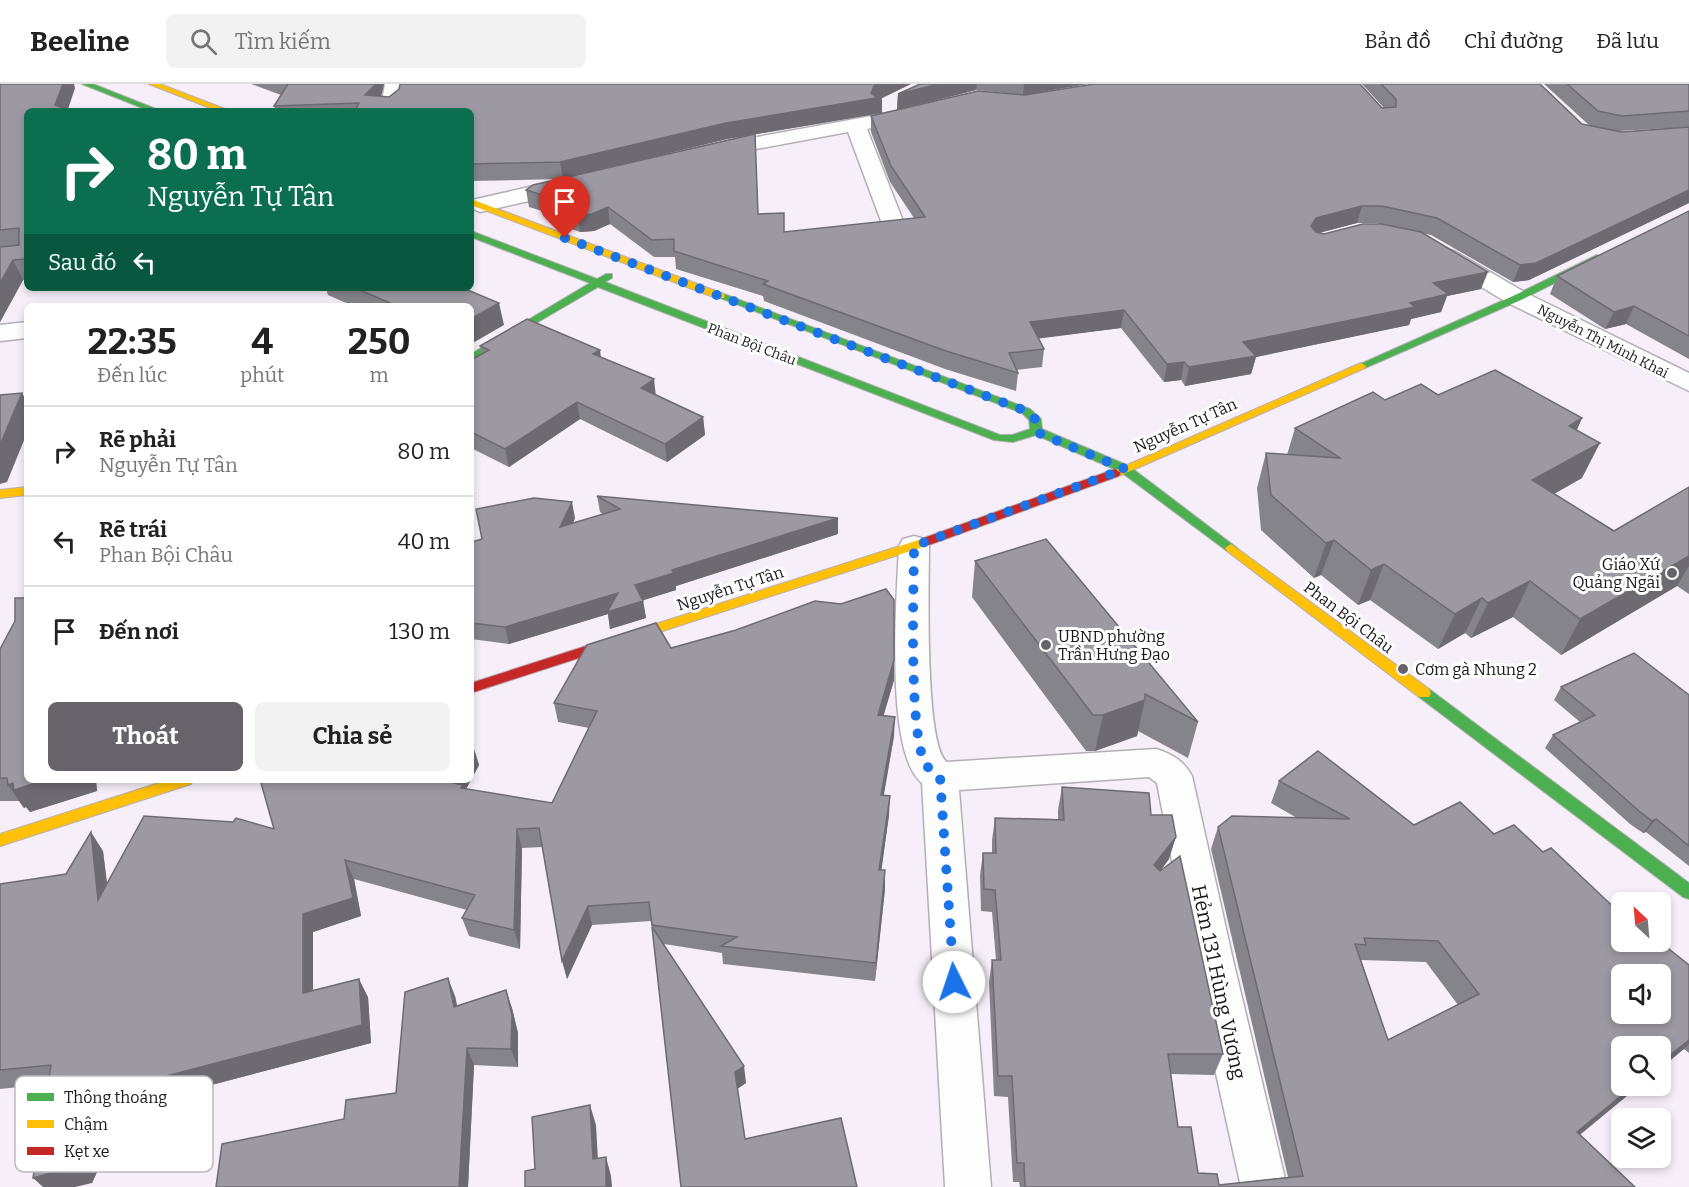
<!DOCTYPE html>
<html lang="vi">
<head>
<meta charset="utf-8">
<style>
  body { margin:0; font-family:Bitter,serif; background:#f2f2f2; color:#222; height:100vh; display:flex; flex-direction:column; font-size:22px; white-space:nowrap }
  * { box-sizing:border-box; margin:0 }
  p { font-size:20px; color:#767676 }
  .icon { flex:none; width:33px; height:33px; fill:none; stroke:currentColor; stroke-width:2; stroke-linecap:round; stroke-linejoin:round }
  .map { position:relative; flex:1; overflow:hidden }
  .details { position:absolute; left:24px; top:219px; width:450px; height:480px; display:flex; flex-direction:column; background:#fff; border-radius:9px; box-shadow:0 3px 9px #0003 }
  .details>* { flex:none }
  .banner { position:absolute; left:24px; top:24px; width:450px; height:183px; border-radius:9px; box-shadow:0 3px 9px #0003; background:#0b6e4f; color:#fff; overflow:hidden }
  .needle { width:39px; rotate:334deg }
  .buttons { position:absolute; left:1611px; top:808px; display:grid; gap:12px }
  .buttons a { display:grid; place-items:center; width:60px; height:60px; border-radius:9px; background:#fff; box-shadow:0 3px 9px #0003; font-size:30px }
  .pin { position:absolute; display:grid; place-items:center; width:51px; height:51px; color:#fff; margin:-62px -26px; border-radius:50% 50% 50% 0; rotate:-45deg; box-shadow:0 0 6px #0007 }
  .pin .icon { rotate:45deg }
  .me { position:absolute; width:66px; margin:-33px; rotate:356deg; stroke-linejoin:round; filter:drop-shadow(0 0 4px #0008) }
  .turn { display:flex; align-items:center; gap:21px; height:126px; padding:0 24px; font-size:27px }
  .turn .icon { width:78px; height:78px; stroke-width:2.5 }
  .turn b { display:block; font-size:42px; line-height:51px }
  .then { display:flex; align-items:center; height:57px; padding:0 24px; background:#0003; gap:12px; font-size:22px }
  .eta { display:flex; justify-content:space-evenly; align-items:center; height:102px; text-align:center }
  .eta b { font-size:36px; font-weight:700; line-height:42px }
  .action { display:flex; gap:12px; margin-top:auto; padding:12px 24px }
  .action a { flex:1; height:69px; border-radius:9px; background:#68626b; color:#fff; font-size:24px; font-weight:700; line-height:69px; text-align:center }
  .action a+a { background:#f2f2f2; color:#222 }
  ul { padding:0; list-style:none }
  li { display:flex; align-items:center; gap:18px; height:90px; padding:0 24px; border-top:2px solid #e0e0e0 }
  li div { flex:1 }
  li b { display:block; font-size:22px }
  li em { font-style:normal }
  header { display:flex; align-items:center; gap:36px; box-sizing:border-box; height:84px; padding:0 30px; background:#fff; border-bottom:2px solid #e0e0e0 }
  header strong { font-size:28px }
  nav { display:flex; gap:33px; margin-inline-start:auto; font-size:21px }
  .search { width:420px; height:54px; background:#f2f2f2; display:flex; align-items:center; gap:15px; box-sizing:border-box; padding:0 21px; border-radius:9px; color:#767676; font-size:22px }
  .map>svg:first-child { display:block }
  .lines { fill:none; stroke-linecap:round; stroke-linejoin:round }
  .street-casing { stroke:#b4aeb6; stroke-width:3 }
  .fast-casing { stroke:#b4aeb6; stroke-width:2 }
  .slow-casing { stroke:#b4aeb6; stroke-width:2 }
  .jam-casing { stroke:#b4aeb6; stroke-width:2 }
  .street { fill:#fefdfe; fill-rule:evenodd }
  .fast { fill:#4caf50; fill-rule:evenodd }
  .slow { fill:#ffc107; fill-rule:evenodd }
  .jam { fill:#c62828; fill-rule:evenodd }
  .wall { fill:#86848b; fill-rule:evenodd }
  .shaded-wall { fill:#6d6b71 }
  .building { fill:#9c99a2; stroke:#6d6b71; stroke-width:1.5; fill-rule:evenodd }
  .route { stroke:#1a73e8; stroke-width:10; stroke-dasharray:0 18 }
  .poi-dot { fill:#68626b; stroke:#fff; stroke-width:2 }
  .labels { text-anchor:middle; stroke-width:6; stroke-linejoin:round; paint-order:stroke }
  .far-street-label { font-size:14px; fill:#1c161e; stroke:#fff }
  .street-label { font-size:16px; fill:#1c161e; stroke:#fff }
  .poi-label { font-size:16px; fill:#1c161e; stroke:#fff; text-anchor:start }
  .near-street-label { font-size:20px; fill:#1c161e; stroke:#fff }
  .key { fill:#fff; stroke:#bbb9bc; stroke-width:1.5 }
  .key-label { font-size:16px; fill:#1c161e }
</style>
</head>
<body>
<header>
<strong>Beeline</strong>
<div class="search"><svg class="icon" aria-label="search" viewBox="0 0 24 24"><circle cx="10" cy="10" r="6"/><path d="M15 15l6 6"/></svg>Tìm kiếm</div>
<nav><a>Bản đồ</a><a>Chỉ đường</a><a>Đã lưu</a></nav>
</header>
<div class="map">
<svg width="1689" height="1103" viewBox="0 0 1689 1103">
  <rect width="100%" height="100%" fill="#f6eff9"/>
  <g class="lines">
    <g class="street-casing">
      <g id="street">
        <path d="M385 0H405L401 19 393 27H371L382 17Z"/>
        <path d="M915 24 922 26 925 30 922 34 867 45 903 137 900 142H884L881 137 848 48 713 73 706 71 703 67 706 63 713 61Z"/>
        <path d="M569 94 577 96 580 101 577 106 480 128 471 124 472 116Z"/>
        <path d="M1446 165 1454 167 1526 209 1689 289V307L1508 219 1438 177 1434 172 1438 167Z"/>
        <path d="M27 238V254L0 257V241Z"/>
        <path d="M914 452 925 455 929 462C929 497 924 661 947 678L1156 665C1172 670 1184 677 1192 692L1233 876 1287 1103H1241L1191 876 1157 699 1149 693 959 706 991 1103H945L922 699C884 669 897 511 899 462L903 455Z"/>
      </g>
    </g>
    <g class="fast-casing">
      <g id="fast">
        <path d="M82 0H93L161 27H150Z"/>
        <path d="M471 147 597 195 606 190H612V194L605 198 1000 351H1012L1030 345 1029 336 1022 329 715 212 716 210H724L1030 325 1041 335 1042 345 1129 382 1237 464 1231 468 1227 467 1121 388 1036 351 1013 358 994 356 598 203 471 277V270L590 199 471 153Z"/>
        <path d="M1597 171 1602 174 1600 176 1521 216 1365 284H1357L1356 282 1513 212Z"/>
        <path d="M1424 604 1429 605 1689 799V815L1683 813 1419 613 1417 609 1419 605Z"/>
      </g>
    </g>
    <g class="slow-casing">
      <g id="slow">
        <path d="M149 0H160L230 27H218Z"/>
        <path d="M471 115 724 210 725 212 724 214H716L471 121Z"/>
        <path d="M1361 279 1366 282 1365 284 1119 392H1111L1109 389Z"/>
        <path d="M27 403V411L0 414V406Z"/>
        <path d="M925 454 931 458 929 461 647 552H637L635 549 637 546Z"/>
        <path d="M1231 460 1429 605 1431 609 1429 613H1419L1227 467 1225 464Z"/>
        <path d="M168 696H193L191 700 0 762V750Z"/>
      </g>
    </g>
    <g class="jam-casing">
      <g id="jam">
        <path d="M1115 385 1121 389 1119 392 929 461 925 462 919 458 921 455Z"/>
        <path d="M642 544 649 549 647 552 471 609V599Z"/>
      </g>
    </g>
    <use href="#street" class="street"/>
    <use href="#fast" class="fast"/>
    <use href="#slow" class="slow"/>
    <use href="#jam" class="jam"/>
  </g>
  <g class="wall">
    <path d="M0 0 75 4 68 25 27 27V196H23L0 238Z"/>
    <path d="M251 0H384L381 13H389L399 5 400 0H911L882 14V29L897 26 898 10 920 0H1087L1023 11 976 6 922 20 1025 11 1382 24H1384L1362 0H1540L1582 40 1590 42 1544 0H1689V43L1619 47 1622 48 1689 43V119L1529 196 1513 198 1431 151 1422 149 1481 205 1447 212 1441 228 1411 235 1409 241 1256 273 1251 290 1185 302 1181 296 1164 298 1121 244 1038 254 1044 265 1042 283 1016 286 1018 289 1016 307 945 285 764 217 763 212 676 185 675 173H654L610 140 594 147 580 148 554 139 552 130 529 123 526 106 562 95 471 97V27H276L274 22 281 11ZM881 29 871 32V48L890 98 914 134 784 148 758 130 578 91 727 55ZM1357 139H1376L1399 144 1324 150 1319 149Z"/>
    <path d="M1689 127V275L1626 240 1605 245 1550 210 1557 192Z"/>
    <path d="M326 204H463L504 241 471 222H353L328 211Z"/>
    <path d="M480 262 601 273 655 311 703 333 705 351 667 378 580 335 509 383 471 364V276L482 270Z"/>
    <path d="M1438 311 1582 334 1577 346 1582 394 1554 410 1614 447 1689 403V510L1677 502 1561 571 1513 533 1471 554 1465 549 1438 565 1370 516 1358 521 1321 491 1314 494 1261 446 1257 404 1266 369 1287 371 1295 344 1385 316Z"/>
    <path d="M597 412 838 450 676 502V506L643 516 646 534 610 545 608 530 509 560 471 555V458L575 434 573 439 603 430 600 428Z"/>
    <path d="M975 477 1198 638 1188 674 1138 647 1137 652 1095 667H1086L972 513Z"/>
    <path d="M671 564 894 576V596L883 632 894 652 884 711 889 731 881 786 885 805 875 897 723 880 722 869 664 860 746 999 737 1005 681 1103 651 837 592 841 567 895 542 763 522 764 520 865 469 852 462 834 467 826 354 795 361 832 313 848V906L368 913 371 959 120 1025 122 1034 92 1099 48 1000 0 1005V800L66 790 103 767 107 799 274 745 471 696 473 662 479 681 466 705 552 719 589 644 558 638 554 619Z"/>
    <path d="M0 565 27 696H96L97 707 30 728 26 723 24 724 19 717H0Z"/>
    <path d="M1561 603 1689 611V782L1646 748 1643 749 1630 740 1545 664 1553 651 1580 638 1554 616Z"/>
    <path d="M1279 697 1414 741 1494 750 1622 858 1689 881V969L1684 965 1622 1002H1639L1580 1051 1635 1103H1020L1019 1098H1013L1008 1013 994 1012 989 898 992 876H996L992 828 981 827 980 791 983 769H992V756L995 734 1058 735V726L1062 703 1151 731 1169 775 1161 786 1223 970 1214 991 1171 990 1178 1043 1198 1089 1219 1101 1288 1093 1211 765 1218 743 1297 734 1271 719ZM1361 876 1426 878 1458 921 1388 956Z"/>
    <path d="M455 912 457 922 512 924 518 949V983L474 981 468 1103H216L396 1009Z"/>
  </g>
  <g class="shaded-wall">
    <path d="M63 0H74L75 4 67 27 55 21Z"/>
    <path d="M376 0H384L380 16 365 11Z"/>
    <path d="M879 0H911L882 14V29L727 55 563 95 560 78 726 39 871 9 874 2Z"/>
    <path d="M939 0H977L976 6 897 26 898 10Z"/>
    <path d="M1024 0H1087L1023 11Z"/>
    <path d="M1689 106V119L1529 196 1513 198 1520 181Z"/>
    <path d="M1362 122 1357 139 1311 151V142L1316 134Z"/>
    <path d="M608 123 610 140 594 147 580 148 577 131Z"/>
    <path d="M13 176 23 196 0 238V199Z"/>
    <path d="M1488 188 1481 205 1447 212 1441 228 1411 235 1409 241 1256 273 1251 290 1185 302 1189 283 1243 258 1410 219 1433 199Z"/>
    <path d="M499 219 504 241 471 260V235Z"/>
    <path d="M1634 222 1626 240 1605 245 1614 228Z"/>
    <path d="M1124 226 1121 244 1028 256 1030 238Z"/>
    <path d="M600 266 602 283 593 270Z"/>
    <path d="M1184 278 1181 296 1164 298 1167 280Z"/>
    <path d="M654 295 656 313 641 304Z"/>
    <path d="M22 309 27 318V349L7 398 0 400V361Z"/>
    <path d="M577 318 580 335 509 383 505 365Z"/>
    <path d="M703 333 705 351 667 378 665 360Z"/>
    <path d="M1582 334 1566 369 1569 342Z"/>
    <path d="M1600 359 1582 394 1516 431 1532 396Z"/>
    <path d="M572 418 575 434 564 460 560 443Z"/>
    <path d="M838 434V450L676 502V506L641 517H643L646 534 610 545 608 530 509 560 505 543 635 501 672 486Z"/>
    <path d="M1334 456 1321 491 1314 494 1326 459Z"/>
    <path d="M1689 472V482L1677 502 1561 571 1580 535Z"/>
    <path d="M1384 480 1370 516 1358 521 1371 486Z"/>
    <path d="M1530 497 1513 533 1471 554 1488 519Z"/>
    <path d="M1482 514 1465 549 1438 565 1455 530Z"/>
    <path d="M894 576V596L878 651V631Z"/>
    <path d="M1145 616 1137 652 1095 667 1103 631Z"/>
    <path d="M895 633 894 652 880 730 881 711Z"/>
    <path d="M473 662 479 681 465 707 453 699 454 696H471V666Z"/>
    <path d="M45 696H96L97 707 30 728 26 723 24 724 8 701 13 699Z"/>
    <path d="M890 712 889 731 879 804V786Z"/>
    <path d="M1656 735 1646 748 1643 749 1652 737Z"/>
    <path d="M517 745 522 764 520 865 514 846Z"/>
    <path d="M91 748 103 767 111 834 98 816Z"/>
    <path d="M1176 753 1169 775 1148 803 1154 781Z"/>
    <path d="M345 776 354 795 361 832 313 848V927L303 909V830Z"/>
    <path d="M885 786V805L875 897 876 879Z"/>
    <path d="M588 822 592 841 567 895 562 877Z"/>
    <path d="M448 894 455 912 461 940 454 923Z"/>
    <path d="M359 895 368 913 371 959 120 1025 122 1034 92 1099 75 1103H43L33 1094 105 1008Z"/>
    <path d="M506 906 512 924 518 949V983L511 965Z"/>
    <path d="M1689 956V960L1684 965 1660 985V979Z"/>
    <path d="M467 964 474 981 468 1103H459Z"/>
    <path d="M744 982 746 999 737 1005 735 988Z"/>
    <path d="M1633 1002H1639L1559 1067 1577 1048Z"/>
    <path d="M590 1021 596 1041 599 1094 593 1075Z"/>
    <path d="M606 1073 611 1092 612 1103H606Z"/>
  </g>
  <g class="building">
    <path d="M0 0H63L55 21 73 27H27V175L13 176 0 199V163L19 161V144L0 146Z"/>
    <path d="M288 0H376L365 11 389 13 399 5 400 0H879L874 2 871 9 876 13H882L726 39 560 78 471 80V27H355L359 19 274 22Z"/>
    <path d="M920 0H939L898 10Z"/>
    <path d="M1094 0H1360L1382 24 1396 23V15L1381 0H1540L1582 40 1622 48 1689 43V106L1536 179 1520 181 1437 134 1382 122H1362L1316 134 1311 142 1316 148 1324 150 1363 140H1381L1421 148 1488 188 1433 199 1448 210 1410 219 1415 223 1243 258 1256 272 1189 283 1184 278 1167 280 1124 226 1030 238 1044 265 1009 269 1018 289 946 267 763 200 768 197 674 167V155L652 156 608 123 592 130 577 131 551 123 553 114 526 106 533 101 755 50 758 130 784 129V148L925 133 891 82 871 32 978 7 1025 11Z"/>
    <path d="M1567 0H1689V27L1622 32 1598 27Z"/>
    <path d="M1689 127V252L1634 222 1614 228 1557 192Z"/>
    <path d="M355 204H463L499 219 471 235V222H397Z"/>
    <path d="M527 235 600 266 593 270 654 295 641 304 703 333 665 360 577 318 505 365 471 348V276L489 266 480 262Z"/>
    <path d="M1495 286 1582 334 1569 342 1600 359 1532 396 1614 447 1689 403V472L1580 535 1530 497 1488 519 1482 514 1455 530 1384 480 1371 486 1334 456 1326 459 1271 411 1266 369 1340 374 1295 344 1373 308 1385 316 1421 300 1438 311Z"/>
    <path d="M22 309 0 361V311Z"/>
    <path d="M597 412 838 434 672 486 674 489 635 501 638 502 636 503 643 517 607 528 618 509 505 543 471 539V458L482 455 476 425 534 414 572 418 560 443 620 425Z"/>
    <path d="M1046 455 1198 638 1145 610V616L1103 631H1093L975 477Z"/>
    <path d="M886 505 894 516V576L878 631 895 633 881 711 890 712 879 786H885L876 879 721 862 737 853 652 841 649 818 588 822 562 877 539 744 517 745 514 846 462 834 475 811 345 776 353 814 303 830V909L359 895 362 941 105 1008 107 1017 76 1082 33 1094 51 981 0 986V800L66 790 91 748 98 816 144 732 233 738 236 734 274 745 261 699 270 696H454L453 699 463 701 461 704 552 719 597 627 554 619 587 561 656 539 671 564 736 546 815 517 841 520Z"/>
    <path d="M27 507V696H45L14 706 13 699 8 701 7 694H0V565L15 537V514H24Z"/>
    <path d="M1634 569 1689 611V762L1656 735 1652 737 1639 727 1553 651 1595 631 1561 603Z"/>
    <path d="M1318 667 1414 741 1460 718 1494 750 1514 741 1543 768 1551 764 1622 831V858H1660L1689 881V956L1660 979V963H1622V1002H1633L1577 1048 1635 1103H1025L1024 1079H1017L1012 992H998L992 876H1001L995 806 984 805 983 769H996L995 734 1064 736 1062 703 1149 709 1151 731H1172L1176 753 1154 781 1160 787 1180 772 1223 970H1168L1178 1043H1191L1198 1089 1217 1090 1219 1101 1303 1092 1218 743 1232 732 1350 735 1279 697ZM1364 854 1438 857 1479 910 1388 956 1355 860 1366 861ZM1622 891H1660V930H1622Z"/>
    <path d="M652 843 744 982 735 988 745 1055 841 1034 857 1103H681Z"/>
    <path d="M448 894 454 923 506 906 512 931 511 965 467 964 459 1103H216L222 1060 344 1035 346 1016 396 1009 405 908Z"/>
    <path d="M590 1021 593 1075 606 1073V1103H525V1087L535 1085 532 1033Z"/>
  </g>
  <g class="lines">
    <path class="route" d="M565 154 1026 327 1035 335 1036 348 1125 385 914 462C914 502 908 652 926 681 929 685 936 689 940 693L954 898"/>
  </g>
  <g class="poi-dot">
    <circle cx="1672" cy="489" r="6"/>
    <circle cx="1046" cy="561" r="6"/>
    <circle cx="1403" cy="585" r="6"/>
  </g>
  <g class="labels">
    <g class="far-street-label">
      <text transform="translate(1603 257) rotate(27)" y="5">Nguyễn Thị Minh Khai</text>
      <text transform="translate(752 260) rotate(21)" y="5">Phan Bội Châu</text>
    </g>
    <g class="street-label">
      <text transform="translate(1185 341) rotate(-24)" y="6">Nguyễn Tự Tân</text>
      <text transform="translate(730 504) rotate(-18)" y="6">Nguyễn Tự Tân</text>
      <text transform="translate(1349 533) rotate(37)" y="6">Phan Bội Châu</text>
    </g>
    <g class="poi-label">
      <text x="1660" y="486" text-anchor="end">Giáo Xứ<tspan x="1660" dy="18">Quảng Ngãi</tspan></text>
      <text x="1058" y="558">UBND phường<tspan x="1058" dy="18">Trần Hưng Đạo</tspan></text>
      <text x="1415" y="591">Cơm gà Nhung 2</text>
    </g>
    <g class="near-street-label">
      <text transform="translate(1219 898) rotate(78)" y="7">Hẻm 131 Hùng Vương</text>
    </g>
  </g>
  <rect x="15" y="992" width="198" height="96" rx="9" class="key"/>
  <rect x="27" y="1009" width="27" height="8" fill="#4caf50"/>
  <rect x="27" y="1036" width="27" height="8" fill="#ffc107"/>
  <rect x="27" y="1063" width="27" height="8" fill="#c62828"/>
  <g class="key-label">
    <text x="64" y="1019">Thông thoáng</text>
    <text x="64" y="1046">Chậm</text>
    <text x="64" y="1073">Kẹt xe</text>
  </g>
</svg>
<div class="buttons">
<a><svg class="needle" viewBox="-14 -14 28 28"><path d="M0-13l5 13h-10z" fill="#e53935"/><path d="M0 13l5-13h-10z" fill="#767676"/></svg></a>
<a><svg class="icon" aria-label="sound" viewBox="0 0 24 24"><path d="M4 9h4l5-4v14l-5-4H4zM17 9q2 3 0 6"/></svg></a>
<a><svg class="icon" aria-label="search" viewBox="0 0 24 24"><circle cx="10" cy="10" r="6"/><path d="M15 15l6 6"/></svg></a>
<a><svg class="icon" aria-label="layers" viewBox="0 0 24 24"><path d="M12 4l9 5-9 5-9-5zM3 14l9 5 9-5"/></svg></a>
</div>
<div class="pin" style="left:565px;top:154px;background:#d93025"><svg class="icon" aria-label="arrive" viewBox="0 0 24 24"><path d="M6 21V4h12l-3 4 3 4H6"/></svg></div>
<svg class="me" style="left:954px;top:898px" viewBox="-20 -20 40 40"><circle r="19" fill="#fff"/><path d="M0-13L10 11 0 6-10 11z" fill="#1a73e8"/></svg>
<div class="banner">
<div class="turn"><svg class="icon" aria-label="right" viewBox="0 0 24 24"><path d="M7 20v-9h11M14 6l5 5-5 5"/></svg><div><b>80 m</b>Nguyễn Tự Tân</div></div>
<div class="then">Sau đó<svg class="icon" aria-label="left" viewBox="0 0 24 24"><path d="M17 20v-9H6M10 6l-5 5 5 5"/></svg></div>
</div>
<section class="details">
<div class="eta">
<div><b>22:35</b><p>Đến lúc</p></div>
<div><b>4</b><p>phút</p></div>
<div><b>250</b><p>m</p></div>
</div>
<ul>
<li><svg class="icon" aria-label="right" viewBox="0 0 24 24"><path d="M7 20v-9h11M14 6l5 5-5 5"/></svg><div><b>Rẽ phải</b><p>Nguyễn Tự Tân</p></div><em>80 m</em></li>
<li><svg class="icon" aria-label="left" viewBox="0 0 24 24"><path d="M17 20v-9H6M10 6l-5 5 5 5"/></svg><div><b>Rẽ trái</b><p>Phan Bội Châu</p></div><em>40 m</em></li>
<li><svg class="icon" aria-label="arrive" viewBox="0 0 24 24"><path d="M6 21V4h12l-3 4 3 4H6"/></svg><div><b>Đến nơi</b></div><em>130 m</em></li>
</ul>
<div class="action"><a>Thoát</a><a>Chia sẻ</a></div>
</section>
</div>
</body>
</html>
